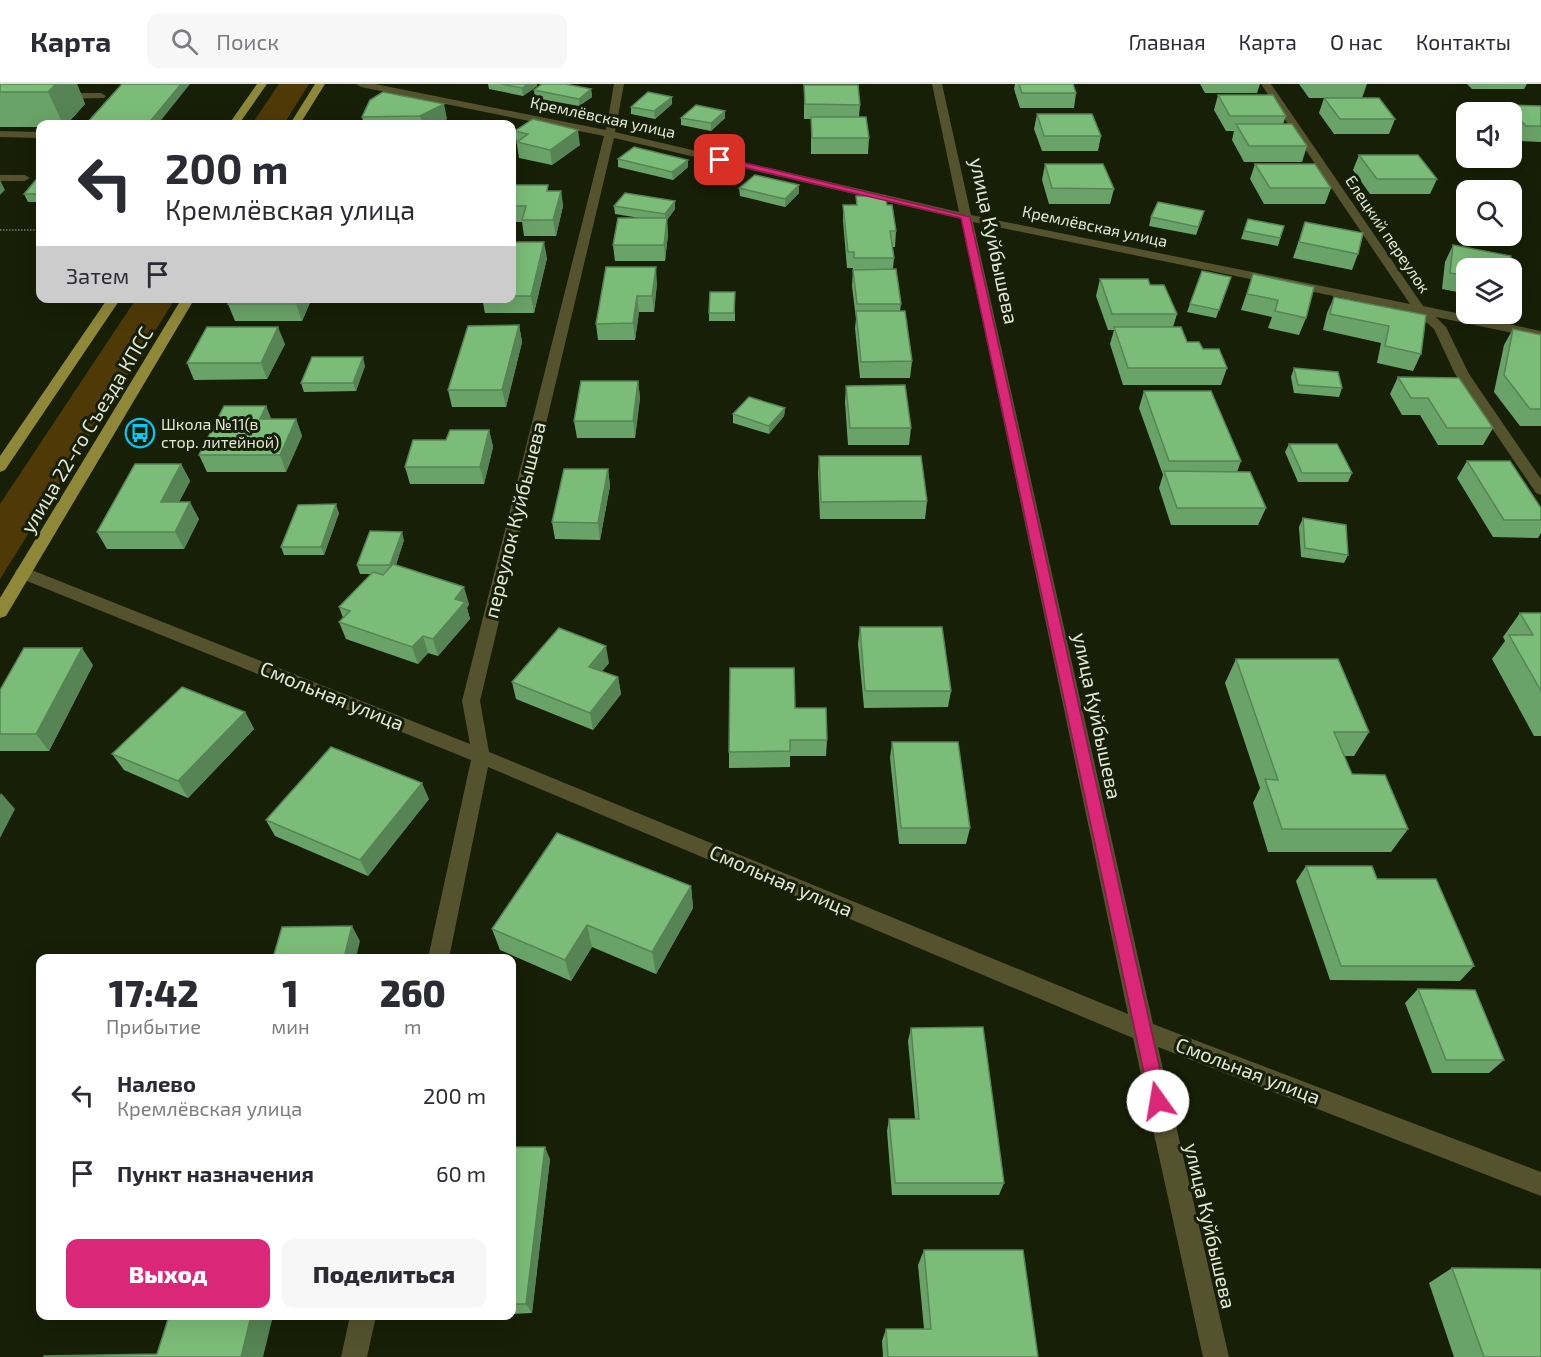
<!DOCTYPE html>
<html lang="ru">
<head>
<meta charset="utf-8">
<style>
  body { margin:0; font-family:"Exo 2",sans-serif; background:#f7f7f7; color:#2b2b33; height:100vh; display:flex; flex-direction:column; font-size:22px; white-space:nowrap }
  * { box-sizing:border-box; margin:0 }
  p { font-size:20px; color:#7c7c81 }
  .icon { flex:none; width:33px; height:33px; fill:none; stroke:currentColor; stroke-width:2; stroke-linecap:round; stroke-linejoin:round }
  .map { position:relative; flex:1; overflow:hidden }
  .side { position:absolute; left:36px; top:870px; width:480px; height:366px; display:flex; flex-direction:column; background:#fff; border-radius:12px; box-shadow:0 6px 24px #0002 }
  .side>* { flex:none }
  .guide { position:absolute; left:36px; top:36px; width:480px; height:183px; border-radius:12px; box-shadow:0 6px 24px #0002; background:#fff; color:#2b2b33; overflow:hidden }
  .buttons { position:absolute; left:1456px; top:18px; display:grid; gap:12px }
  .buttons a { display:grid; place-items:center; width:66px; height:66px; border-radius:12px; background:#fff; box-shadow:0 6px 24px #0002; font-size:30px }
  .pin { position:absolute; display:grid; place-items:center; width:51px; height:51px; color:#fff; margin:-26px; border-radius:12px; box-shadow:0 3px 9px #0006 }
  .me { position:absolute; width:66px; margin:-33px; rotate:347deg; stroke-linejoin:round; filter:drop-shadow(0 0 4px #0008) }
  .turn { display:flex; align-items:center; gap:21px; height:126px; padding:0 30px; font-size:27px }
  .turn .icon { width:78px; height:78px; stroke-width:2.5 }
  .turn b { display:block; font-size:42px; line-height:51px }
  .then { display:flex; align-items:center; height:57px; padding:0 30px; background:#0003; gap:12px; font-size:22px }
  .eta { display:flex; justify-content:space-evenly; align-items:center; height:102px; text-align:center }
  .eta b { font-size:36px; font-weight:800; line-height:42px }
  .primary-button { display:flex; gap:12px; margin-top:auto; padding:12px 30px }
  .primary-button a { flex:1; height:69px; border-radius:12px; background:#db2777; color:#fff; font-size:24px; font-weight:800; line-height:69px; text-align:center }
  .primary-button a+a { background:#f7f7f7; color:#2b2b33 }
  ul { padding:0; list-style:none }
  li { display:flex; align-items:center; gap:18px; height:78px; padding:0 30px }
  li div { flex:1 }
  li b { display:block; font-size:22px }
  li em { font-style:normal }
  header { display:flex; align-items:center; gap:36px; box-sizing:border-box; height:84px; padding:0 30px; background:#fff; border-bottom:2px solid #e1e1e2 }
  header strong { font-size:28px }
  nav { display:flex; gap:33px; margin-inline-start:auto; font-size:21px }
  .search { width:420px; height:54px; background:#f7f7f7; display:flex; align-items:center; gap:15px; box-sizing:border-box; padding:0 21px; border-radius:12px; color:#7c7c81; font-size:22px }
  .map>svg:first-child { display:block }
  .green { fill:#4f3a07 }
  .lines { fill:none; stroke-linecap:round; stroke-linejoin:round }
  .path { stroke:#5e654f; stroke-width:2; stroke-dasharray:1.5 1.5; stroke-linecap:butt }
  .minor { fill:#55522e; fill-rule:evenodd }
  .major { fill:#8f8839; fill-rule:evenodd }
  .wall { fill:#6aa367 }
  .shaded-wall { fill:#568454 }
  .building { fill:#7bbd78; stroke:#568454; stroke-width:1.5 }
  .route { fill:#db2777; stroke:#8e194d; stroke-width:1.5 }
  .labels { text-anchor:middle; stroke-width:6; stroke-linejoin:round; paint-order:stroke }
  .far-street-label { font-size:16px; fill:#e2e8d8; stroke:#171f06 }
  .far-poi-label { font-size:16px; fill:#e2e8d8; stroke:#171f06; text-anchor:start }
  .street-label { font-size:20px; fill:#e2e8d8; stroke:#171f06 }
</style>
</head>
<body>
<header>
<strong>Карта</strong>
<div class="search"><svg class="icon" aria-label="search" viewBox="0 0 24 24"><circle cx="10" cy="10" r="6"/><path d="M15 15l6 6"/></svg>Поиск</div>
<nav><a>Главная</a><a>Карта</a><a>О нас</a><a>Контакты</a></nav>
</header>
<div class="map">
<svg width="1541" height="1273" viewBox="0 0 1541 1273">
  <rect width="100%" height="100%" fill="#171f06"/>
  <g class="green">
    <path d="M279 0H309L284 40H252Z"/>
    <path d="M136 215H175L0 495V420Z"/>
  </g>
  <g class="lines">
    <path class="path" d="M0 146H40"/>
    <g class="minor">
      <path d="M356 0H375L606 46 614 0H624L615 48 959 128 932 0H942L971 131 1410 220 1261 0H1271L1423 222 1541 247V255L1436 233 1446 243 1469 290 1541 395V411L1536 409 1455 290 1434 245 1416 229 973 138 1153 940 1541 1088V1112L1158 963 1229 1273H1203L1133 954 488 683 449 874H428L471 676 17 493 15 489 17 485H29L470 660 462 617 604 52 361 3ZM614 54 961 135 1128 930 489 668 480 617Z"/>
      <path d="M101 9 106 12 104 14 58 15 53 12 58 9Z"/>
      <path d="M0 47 40 48V54L0 53Z"/>
      <path d="M0 91H25L30 94 25 97H0Z"/>
      <path d="M350 1232H376L367 1273H341Z"/>
    </g>
    <g class="major">
      <path d="M257 0H267L239 40H229Z"/>
      <path d="M315 0H325L300 40H290Z"/>
      <path d="M108 214H121L5 386 0 388V372Z"/>
      <path d="M182 214H195L6 532 0 534V514Z"/>
    </g>
  </g>
  <g class="wall">
    <path d="M0 0H77L85 20 67 40H40V43H0Z"/>
    <path d="M488 0H537V2L523 12 489 5Z"/>
    <path d="M1015 0H1073L1076 9 1074 24H1020L1014 5Z"/>
    <path d="M1200 0H1260L1257 9H1205Z"/>
    <path d="M1299 0H1367L1362 14H1309Z"/>
    <path d="M1467 0H1527L1524 5H1472Z"/>
    <path d="M804 1 860 21 859 33 869 54 868 70H811V35H804Z"/>
    <path d="M591 5 592 13 579 22 535 14 534 6Z"/>
    <path d="M1218 11 1286 32 1283 40 1307 62 1302 78H1244L1232 56 1234 47H1226L1214 26Z"/>
    <path d="M672 13V20L655 35 631 30V23Z"/>
    <path d="M1324 14 1395 35 1389 50H1334L1319 29Z"/>
    <path d="M370 16 447 35 437 40H364L362 33Z"/>
    <path d="M1506 21 1541 22V58L1518 57 1512 50V28H1503Z"/>
    <path d="M1037 30 1101 52 1098 67H1042L1034 45Z"/>
    <path d="M681 34H725L711 47 681 41Z"/>
    <path d="M515 47 580 61 552 81 519 74Z"/>
    <path d="M1359 71 1437 95 1430 110H1370L1353 86Z"/>
    <path d="M618 75 688 76V83L673 96 618 83Z"/>
    <path d="M1045 80 1114 105 1110 120H1049L1042 96Z"/>
    <path d="M1255 80 1331 104 1325 120H1264L1250 95Z"/>
    <path d="M40 91V118H28L24 110Z"/>
    <path d="M512 101 549 107H561L563 122 556 152H524L522 138H512Z"/>
    <path d="M739 104 799 109 785 123 740 112Z"/>
    <path d="M856 112 887 121 896 147 895 163H892L894 174 893 185 901 220 900 227 912 277 910 294H860L855 244 856 235 852 202 853 184H847L843 137V121H856Z"/>
    <path d="M614 122 675 125 667 136 668 150 665 177H615L613 161 640 134 615 130Z"/>
    <path d="M1151 133 1202 135 1196 151 1149 142Z"/>
    <path d="M1248 135 1284 142 1278 162 1241 155Z"/>
    <path d="M1305 138 1358 170 1352 186 1293 174Z"/>
    <path d="M512 158 547 174 534 229H485L482 214H512Z"/>
    <path d="M1453 161 1467 184V210L1442 205 1445 178Z"/>
    <path d="M1253 190 1306 234 1299 251 1268 244 1272 233 1241 226Z"/>
    <path d="M1231 193 1216 234 1187 228 1190 220Z"/>
    <path d="M1100 195 1150 201 1177 230 1173 243 1187 258 1203 265 1227 284 1221 301H1123L1110 260 1114 246H1108L1096 212Z"/>
    <path d="M657 199 654 228H639L635 256H598L596 240Z"/>
    <path d="M735 208V237H709V229Z"/>
    <path d="M1334 213 1426 231 1421 270 1413 287 1377 279 1381 259 1323 246 1327 229Z"/>
    <path d="M232 214H312L302 237H235L228 220Z"/>
    <path d="M519 241 522 258 506 323H452L448 306Z"/>
    <path d="M1513 245 1541 251V342H1520L1494 308 1504 261Z"/>
    <path d="M285 260 267 295 194 296 187 279Z"/>
    <path d="M365 282 356 307 304 308 301 299Z"/>
    <path d="M1294 284 1342 304 1339 313 1294 309 1291 293Z"/>
    <path d="M1398 293 1493 344 1483 361H1438L1420 331H1402L1390 310Z"/>
    <path d="M638 297 640 314 635 354H577L574 337Z"/>
    <path d="M846 302 911 344 909 361H848L845 318Z"/>
    <path d="M1144 307 1241 377 1237 388 1266 424 1258 441H1171L1159 404 1163 391 1139 324Z"/>
    <path d="M266 322 271 335H296L302 352 286 388H207L199 371Z"/>
    <path d="M785 324 784 332 769 350 733 339V330Z"/>
    <path d="M489 346 493 363 484 400H410L405 383 446 356Z"/>
    <path d="M1289 360 1352 389 1348 398H1298L1285 368Z"/>
    <path d="M819 372 927 417 925 435H820L818 389Z"/>
    <path d="M1467 377 1541 424V449L1538 454 1493 453 1457 394Z"/>
    <path d="M181 380 190 397 179 418 199 435 184 465H107L97 448Z"/>
    <path d="M608 385 610 402 600 456 555 455 552 438Z"/>
    <path d="M339 429 324 471H284L281 463Z"/>
    <path d="M1303 434 1348 471 1344 479 1301 473 1299 443Z"/>
    <path d="M404 456 396 481 469 520 467 524 470 535 438 572 428 569 418 580 346 555 339 538 343 534 339 523 371 490H360L357 481Z"/>
    <path d="M1520 529H1541V652H1534L1492 575 1505 557 1503 553Z"/>
    <path d="M860 543 951 607 948 623 864 624 858 560Z"/>
    <path d="M1236 575 1369 648 1354 672H1344L1352 690 1408 745 1391 768H1268L1253 719 1260 704 1225 599Z"/>
    <path d="M609 579 602 587 618 593 621 610 593 646 516 615 512 598Z"/>
    <path d="M93 581 49 667H0V606Z"/>
    <path d="M795 624 827 656 826 672H790V683L729 684V668Z"/>
    <path d="M245 628 254 645 188 714 124 686 112 670Z"/>
    <path d="M892 658 970 744 966 760H899L890 674Z"/>
    <path d="M429 715 368 792 275 752 266 736Z"/>
    <path d="M1306 782 1377 795 1474 882 1460 897 1330 896 1296 797Z"/>
    <path d="M691 802 693 824 656 890 592 863 571 897 500 866 492 845Z"/>
    <path d="M1418 905 1504 976 1489 989H1432L1405 919Z"/>
    <path d="M911 944 1004 1099 999 1111H892L887 1047 889 1035H915L908 957Z"/>
    <path d="M512 1063 550 1075 532 1229 512 1230Z"/>
    <path d="M924 1166 1038 1273H883L882 1257 886 1245H924L918 1181Z"/>
    <path d="M1452 1184 1541 1273H1454L1429 1199Z"/>
  </g>
  <g class="shaded-wall">
    <path d="M56 0H77L85 20 67 40H63L48 8Z"/>
    <path d="M181 0H190L158 40H148Z"/>
    <path d="M528 0H537V2L523 12 522 4Z"/>
    <path d="M591 5 592 13 579 22V15Z"/>
    <path d="M672 13V20L655 35 654 27Z"/>
    <path d="M444 20 447 35 437 40H422L420 32Z"/>
    <path d="M725 27V34L711 47V39Z"/>
    <path d="M578 46 580 61 552 81 550 66Z"/>
    <path d="M688 76V83L673 96 672 88Z"/>
    <path d="M0 96 5 106 0 111Z"/>
    <path d="M799 101V109L785 123V115Z"/>
    <path d="M561 107 563 122 556 152 553 136Z"/>
    <path d="M675 117V125L667 136 668 150 665 177 664 161 666 138 665 130Z"/>
    <path d="M544 158 547 174 534 229 531 212Z"/>
    <path d="M656 183 657 199 654 228 652 212Z"/>
    <path d="M637 212 639 228 635 256 633 239Z"/>
    <path d="M299 214H312L302 237 296 220Z"/>
    <path d="M519 241 522 258 506 323 502 306Z"/>
    <path d="M278 243 285 260 267 295 261 279Z"/>
    <path d="M363 273 365 282 356 307 353 299Z"/>
    <path d="M638 297 640 314 635 354 633 337Z"/>
    <path d="M266 322 273 339 260 335Z"/>
    <path d="M785 324 784 332 769 350V342Z"/>
    <path d="M296 335 302 352 286 388 280 371Z"/>
    <path d="M489 346 493 363 484 400 480 383Z"/>
    <path d="M181 380 190 397 170 435 161 418Z"/>
    <path d="M608 385 610 402 600 456 598 439Z"/>
    <path d="M190 418 199 435 184 465 175 448Z"/>
    <path d="M336 420 339 429 324 471 321 463Z"/>
    <path d="M402 448 404 456 393 490 390 481Z"/>
    <path d="M464 503 469 520 467 524 470 535 438 572 433 555 455 515Z"/>
    <path d="M423 552 428 569 418 580 412 563Z"/>
    <path d="M606 562 609 579 592 599 589 583Z"/>
    <path d="M82 564 93 581 49 667 36 650Z"/>
    <path d="M618 593 621 610 593 646 590 629Z"/>
    <path d="M245 628 254 645 188 714 178 697Z"/>
    <path d="M422 699 429 715 368 792 360 776Z"/>
    <path d="M1 709 15 725 0 754V711Z"/>
    <path d="M691 802 693 824 656 890 652 868Z"/>
    <path d="M587 841 592 863 571 897 565 876Z"/>
    <path d="M352 842 360 857 356 874H344Z"/>
    <path d="M545 1063 550 1075 532 1229 526 1220Z"/>
    <path d="M251 1232H273L263 1273H241Z"/>
  </g>
  <g class="building">
    <path d="M0 0H56L48 8H0Z"/>
    <path d="M122 0H181L148 40H86Z"/>
    <path d="M501 0H528L522 4Z"/>
    <path d="M542 0H565L591 5 579 15 534 6Z"/>
    <path d="M1019 0H1073L1076 9H1022Z"/>
    <path d="M804 1H858L860 21 805 20Z"/>
    <path d="M383 8 444 20 420 32 362 33 370 16Z"/>
    <path d="M648 8 672 13 654 27 631 23Z"/>
    <path d="M1218 11H1273L1286 32H1230Z"/>
    <path d="M1324 14H1379L1395 35H1340Z"/>
    <path d="M696 21 725 27 711 39 681 34Z"/>
    <path d="M1506 21 1541 22V42H1526Z"/>
    <path d="M1037 30H1092L1101 52H1044Z"/>
    <path d="M811 33H866L869 54H812Z"/>
    <path d="M533 35 578 46 550 66 517 58 528 50 515 47Z"/>
    <path d="M1236 40H1292L1307 62H1249Z"/>
    <path d="M634 63 688 76 672 88 618 75Z"/>
    <path d="M1359 71H1418L1437 95H1377Z"/>
    <path d="M1045 80H1103L1114 105 1052 104Z"/>
    <path d="M1255 80H1315L1331 104H1270Z"/>
    <path d="M40 91V110H24Z"/>
    <path d="M755 91 799 101 785 115 739 104Z"/>
    <path d="M512 101H548L547 107H561L553 136H522L526 122H512Z"/>
    <path d="M625 109 675 117 665 130 614 122Z"/>
    <path d="M856 112H885L887 121H892L896 147H890L894 174H854V168H848L843 121H857Z"/>
    <path d="M1158 118 1204 127 1198 143 1151 133Z"/>
    <path d="M618 134H667L664 161H613Z"/>
    <path d="M1248 135 1284 142 1280 154 1244 147Z"/>
    <path d="M1305 138 1363 149 1358 170 1299 158Z"/>
    <path d="M512 158H544L531 212H512Z"/>
    <path d="M1453 161 1511 172 1510 184H1467V192L1450 189Z"/>
    <path d="M606 183H656L652 212H637L633 239 596 240Z"/>
    <path d="M896 185 901 220H857L853 186Z"/>
    <path d="M1202 187 1231 193 1219 226 1190 220Z"/>
    <path d="M1253 190 1314 203 1306 234 1275 227 1278 216 1247 210Z"/>
    <path d="M1100 195H1148L1150 201H1164L1177 230H1112Z"/>
    <path d="M710 208H735L734 229H709Z"/>
    <path d="M1334 213 1426 231 1421 270 1385 262 1389 242 1330 230Z"/>
    <path d="M232 214H299L296 220H228Z"/>
    <path d="M856 227H905L912 277 861 278Z"/>
    <path d="M519 241 502 306H448L468 242Z"/>
    <path d="M207 243H278L261 279H187Z"/>
    <path d="M1114 243H1181L1187 258H1199L1203 265H1219L1227 284H1128Z"/>
    <path d="M1513 245 1541 251V325H1530L1504 291Z"/>
    <path d="M312 273H363L353 299H301Z"/>
    <path d="M1294 284 1338 288 1342 304 1298 301Z"/>
    <path d="M1398 293 1459 294 1493 344H1447L1428 314H1411Z"/>
    <path d="M581 297H638L633 337H574Z"/>
    <path d="M905 301 911 344H850L846 302Z"/>
    <path d="M1144 307H1211L1241 377H1169Z"/>
    <path d="M749 313 785 324 769 342 733 330Z"/>
    <path d="M224 322H266L260 335H296L280 371H199Z"/>
    <path d="M450 346H489L480 383H405L413 356H446Z"/>
    <path d="M1289 360H1337L1352 389H1302Z"/>
    <path d="M819 372H921L927 417 821 418Z"/>
    <path d="M1467 377H1510L1541 424V436H1504Z"/>
    <path d="M135 380H181L161 418H190L175 448H97Z"/>
    <path d="M564 385H608L598 439 552 438Z"/>
    <path d="M1164 387 1250 388 1266 424H1177Z"/>
    <path d="M336 420 321 463H281L298 421Z"/>
    <path d="M1303 434 1346 441 1348 471 1305 464Z"/>
    <path d="M370 447 402 448 390 481H357Z"/>
    <path d="M393 480 464 503 455 515 465 518 433 555 423 552 412 563 339 538 350 527 339 523 373 488 383 491Z"/>
    <path d="M1520 529H1541V607L1509 551H1533Z"/>
    <path d="M860 543H942L951 607H865Z"/>
    <path d="M559 544 606 562 589 583 618 593 590 629 512 598Z"/>
    <path d="M24 564H82L36 650H0V606Z"/>
    <path d="M1236 575H1338L1369 648H1334L1352 690 1385 691 1408 745H1282L1265 695 1278 696Z"/>
    <path d="M730 584H794L795 624H826L827 656H790V667L729 668Z"/>
    <path d="M182 603 245 628 178 697 112 670Z"/>
    <path d="M892 658H958L970 744H901Z"/>
    <path d="M331 663 422 699 360 776 266 736Z"/>
    <path d="M557 749 691 802 652 868 587 841 565 876 492 845Z"/>
    <path d="M1306 782H1372L1377 795H1436L1474 882H1341Z"/>
    <path d="M352 842 344 874H273L282 843Z"/>
    <path d="M1418 905 1475 906 1504 976H1446Z"/>
    <path d="M983 943 1004 1099H895L889 1035H919L911 944Z"/>
    <path d="M512 1063H545L526 1220H512Z"/>
    <path d="M924 1166H1023L1038 1273H888L886 1245H931Z"/>
    <path d="M1452 1184 1541 1185V1273H1484Z"/>
    <path d="M169 1232H251L241 1273H44V1272L157 1270Z"/>
  </g>
  <path class="route" d="M720 73 970 133 1167 1017 1165 1023 1158 1025 1152 1023 1150 1017 961 134 717 77V74Z"/>
  <defs>
    <g id="bus-ring" transform="scale(1.5)"><circle r="9.5" fill="#171f06" stroke="#02cbf9" stroke-width="1.5"/><path d="M-5-6H5V4H4V6H2V4H-2V6H-4V4H-5ZM-3.5-4V0h7V-4ZM-3.5 1.2v1.5H-2V1.2ZM2 1.2v1.5H3.5V1.2Z" fill="#02cbf9"/></g>
  </defs>
  <g fill-rule="evenodd">
    <use href="#bus-ring" x="140" y="349"/>
  </g>
  <g class="labels">
    <g class="far-street-label">
      <text transform="translate(603 33) rotate(12)" y="6">Кремлёвская улица</text>
      <text transform="translate(1095 142) rotate(12)" y="6">Кремлёвская улица</text>
      <text transform="translate(1388 150) rotate(56)" y="6">Елецкий переулок</text>
    </g>
    <g class="far-poi-label">
      <text x="161" y="346">Школа №11(в<tspan x="161" dy="18">стор. литейной)</tspan></text>
    </g>
    <g class="street-label">
      <text transform="translate(994 157) rotate(78)" y="7">улица Куйбышева</text>
      <text transform="translate(87 346) rotate(-59)" y="7">улица 22-го Съезда КПСС</text>
      <text transform="translate(515 436) rotate(-76)" y="7">переулок Куйбышева</text>
      <text transform="translate(332 612) rotate(22)" y="7">Смольная улица</text>
      <text transform="translate(1097 632) rotate(78)" y="7">улица Куйбышева</text>
      <text transform="translate(781 797) rotate(23)" y="7">Смольная улица</text>
      <text transform="translate(1248 987) rotate(21)" y="7">Смольная улица</text>
      <text transform="translate(1210 1142) rotate(77)" y="7">улица Куйбышева</text>
    </g>
  </g>
</svg>
<div class="buttons">
<a><svg class="icon" aria-label="sound" viewBox="0 0 24 24"><path d="M4 9h4l5-4v14l-5-4H4zM17 9q2 3 0 6"/></svg></a>
<a><svg class="icon" aria-label="search" viewBox="0 0 24 24"><circle cx="10" cy="10" r="6"/><path d="M15 15l6 6"/></svg></a>
<a><svg class="icon" aria-label="layers" viewBox="0 0 24 24"><path d="M12 4l9 5-9 5-9-5zM3 14l9 5 9-5"/></svg></a>
</div>
<div class="pin" style="left:720px;top:76px;background:#d93025"><svg class="icon" aria-label="arrive" viewBox="0 0 24 24"><path d="M6 21V4h12l-3 4 3 4H6"/></svg></div>
<svg class="me" style="left:1158px;top:1017px" viewBox="-20 -20 40 40"><circle r="19" fill="#fff"/><path d="M0-13L10 11 0 6-10 11z" fill="#db2777"/></svg>
<div class="guide">
<div class="turn"><svg class="icon" aria-label="left" viewBox="0 0 24 24"><path d="M17 20v-9H6M10 6l-5 5 5 5"/></svg><div><b>200 m</b>Кремлёвская улица</div></div>
<div class="then">Затем<svg class="icon" aria-label="arrive" viewBox="0 0 24 24"><path d="M6 21V4h12l-3 4 3 4H6"/></svg></div>
</div>
<section class="side">
<div class="eta">
<div><b>17:42</b><p>Прибытие</p></div>
<div><b>1</b><p>мин</p></div>
<div><b>260</b><p>m</p></div>
</div>
<ul>
<li><svg class="icon" aria-label="left" viewBox="0 0 24 24"><path d="M17 20v-9H6M10 6l-5 5 5 5"/></svg><div><b>Налево</b><p>Кремлёвская улица</p></div><em>200 m</em></li>
<li><svg class="icon" aria-label="arrive" viewBox="0 0 24 24"><path d="M6 21V4h12l-3 4 3 4H6"/></svg><div><b>Пункт назначения</b></div><em>60 m</em></li>
</ul>
<div class="primary-button"><a>Выход</a><a>Поделиться</a></div>
</section>
</div>
</body>
</html>
